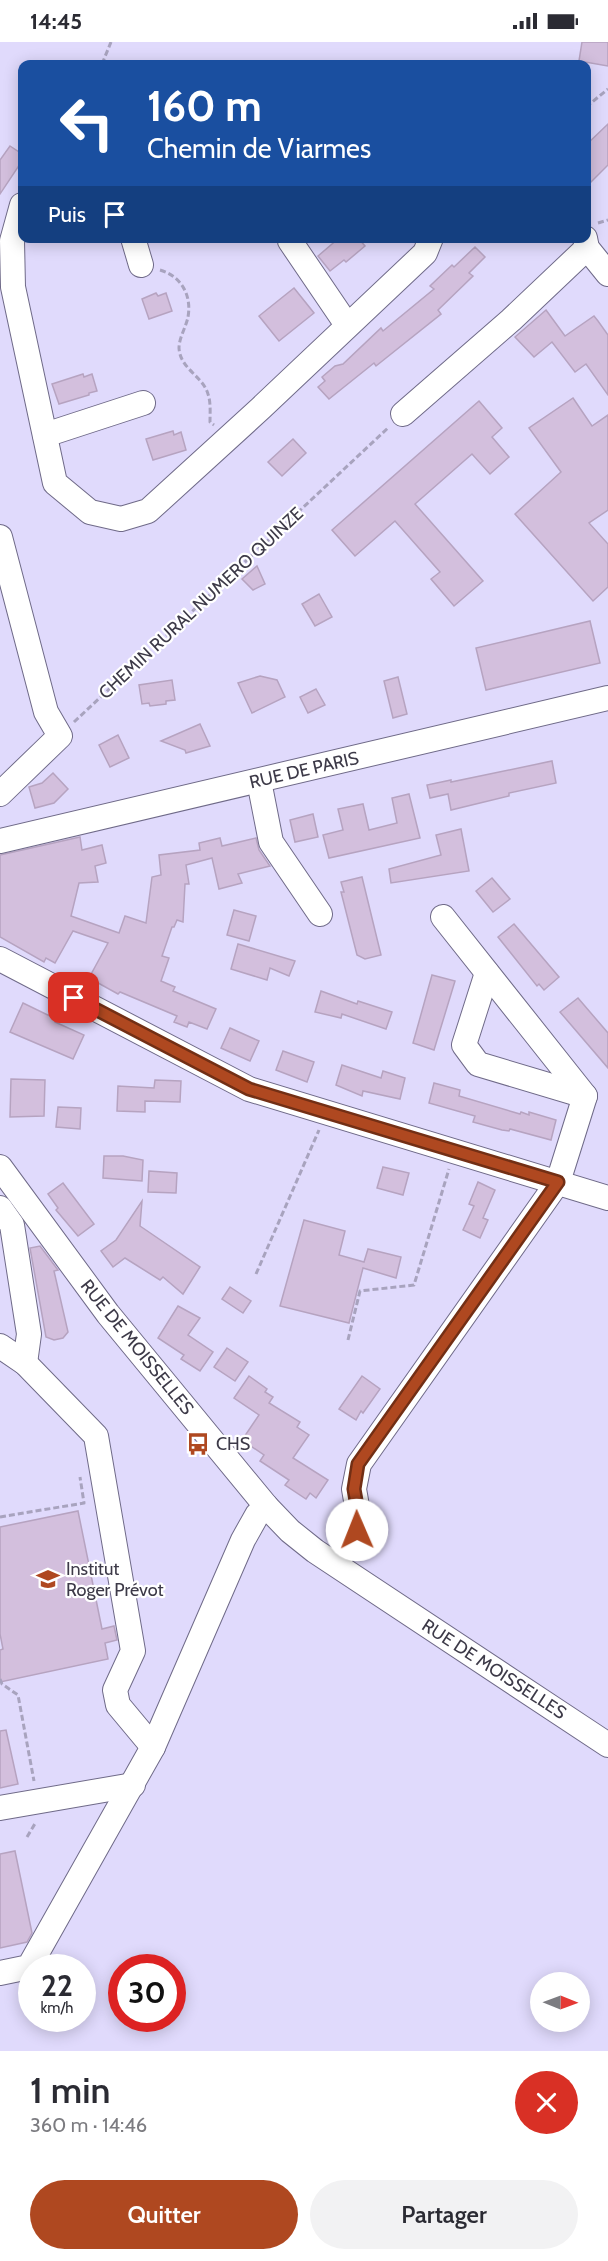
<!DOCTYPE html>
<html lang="fr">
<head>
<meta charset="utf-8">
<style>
  body { margin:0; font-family:Cabin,sans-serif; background:#f2f2f3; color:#2b2b33; height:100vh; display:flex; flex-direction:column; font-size:22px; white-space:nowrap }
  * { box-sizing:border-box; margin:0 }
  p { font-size:20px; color:#7c7c81 }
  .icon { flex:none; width:33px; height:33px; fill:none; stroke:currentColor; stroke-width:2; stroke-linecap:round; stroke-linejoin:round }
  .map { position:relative; height:2009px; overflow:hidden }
  .drawer { display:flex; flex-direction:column; background:#fff; flex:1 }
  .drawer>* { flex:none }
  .banner { position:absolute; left:18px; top:18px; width:573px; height:183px; border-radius:12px; box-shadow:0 3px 15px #0003; background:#1a4fa0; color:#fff; overflow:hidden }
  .needle { width:39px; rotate:91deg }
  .tools { position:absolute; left:530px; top:1930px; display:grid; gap:12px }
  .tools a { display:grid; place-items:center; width:60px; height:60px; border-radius:50%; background:#fff; box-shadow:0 3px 15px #0003; font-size:30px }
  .speed { position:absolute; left:18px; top:1912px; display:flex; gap:12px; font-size:30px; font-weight:700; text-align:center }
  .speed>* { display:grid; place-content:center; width:78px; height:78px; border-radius:50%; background:#fff; box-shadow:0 3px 15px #0003; line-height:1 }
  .speed small { font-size:15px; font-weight:400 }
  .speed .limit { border:9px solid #d22; background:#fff; color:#111 }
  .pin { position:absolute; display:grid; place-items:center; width:51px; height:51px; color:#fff; margin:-26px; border-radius:12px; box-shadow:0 3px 9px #0006 }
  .me { position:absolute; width:66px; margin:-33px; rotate:359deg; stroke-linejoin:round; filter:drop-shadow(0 0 4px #0008) }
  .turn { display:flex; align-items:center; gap:21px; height:126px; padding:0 30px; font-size:27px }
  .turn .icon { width:78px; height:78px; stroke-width:2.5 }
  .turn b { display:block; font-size:42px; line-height:51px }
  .then { display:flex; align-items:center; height:57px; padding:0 30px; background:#0003; gap:12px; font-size:22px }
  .round { display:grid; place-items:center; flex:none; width:63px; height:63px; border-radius:32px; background:#f2f2f3 }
  .overview { display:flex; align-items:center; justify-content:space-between; height:102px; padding:0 30px }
  h1 { font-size:36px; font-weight:600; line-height:45px }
  .cta { display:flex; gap:12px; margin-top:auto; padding:12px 30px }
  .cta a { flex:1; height:69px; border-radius:36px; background:#af4820; color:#fff; font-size:24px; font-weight:600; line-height:69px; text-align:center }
  .cta a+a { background:#f2f2f3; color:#2b2b33 }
  .status { display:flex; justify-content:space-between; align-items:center; height:42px; padding:0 30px; background:#fff; direction:ltr }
  .status svg { height:16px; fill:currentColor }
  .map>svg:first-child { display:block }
  .building { fill:#d3bfdd; stroke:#b6a3c0; stroke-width:1.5 }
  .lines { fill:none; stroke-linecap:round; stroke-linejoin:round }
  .minor-casing { stroke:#6f6a88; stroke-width:26 }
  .path { stroke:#a8a3be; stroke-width:3; stroke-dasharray:6 3; stroke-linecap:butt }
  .minor { stroke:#fff; stroke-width:24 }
  .route-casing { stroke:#722f15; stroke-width:15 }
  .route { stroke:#af4820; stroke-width:10 }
  .labels { text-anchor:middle; stroke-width:4.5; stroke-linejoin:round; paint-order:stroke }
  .street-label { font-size:18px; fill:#3d3a48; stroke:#fff }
  .poi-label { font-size:18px; fill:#3d3a48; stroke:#fff; text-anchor:start }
</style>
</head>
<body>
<div class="status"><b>14:45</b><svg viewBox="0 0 49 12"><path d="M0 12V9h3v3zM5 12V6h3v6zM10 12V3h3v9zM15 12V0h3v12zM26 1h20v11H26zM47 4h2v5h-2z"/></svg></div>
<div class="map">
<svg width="608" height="2009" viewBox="0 0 608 2009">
  <rect width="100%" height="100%" fill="#e0dafc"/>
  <g class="building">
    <path d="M582 0H608V24L579 19Z"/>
    <path d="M608 82V123L586 145V103Z"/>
    <path d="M10 104 22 112V119L0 152V118Z"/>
    <path d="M339 196H358L365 204 346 220 344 218 330 229 318 214Z"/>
    <path d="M475 205 485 215 469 231 473 234 438 268 441 272 376 324 374 321 329 357 318 345 325 339 322 335 335 324 343 322 381 286 383 289 434 247 430 244 452 223 454 225Z"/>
    <path d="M294 246 314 271 279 299 259 274Z"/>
    <path d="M156 251 158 254 166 251 172 269 149 277 142 257Z"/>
    <path d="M546 268 565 294 594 274 598 279 608 293V353L586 322 575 330 552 300 534 315 515 295Z"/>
    <path d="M83 332 84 335 92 332 97 349 89 351V353L59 362 52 342Z"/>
    <path d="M573 356 592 384 608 373V468L589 481 608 502V545L593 559 515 472 561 430 529 386Z"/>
    <path d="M479 359 502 386 492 395 509 415 490 432 472 412 415 462 483 539 454 564 431 537 440 530 395 479 355 514 332 488Z"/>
    <path d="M173 389 174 393 181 390 186 408 153 418 146 397Z"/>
    <path d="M293 397 306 411 282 434 268 420Z"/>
    <path d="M257 524 265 542 253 548 242 537Z"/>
    <path d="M319 552 332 575 315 584 302 562Z"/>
    <path d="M590 579 600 621 486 648 476 606Z"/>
    <path d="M260 634 277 638 285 655 252 671 238 641Z"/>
    <path d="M398 635 407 672 393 676 384 639Z"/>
    <path d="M172 638 175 658 166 659V662L150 664 149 661 142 662 139 643Z"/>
    <path d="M316 647 325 663 308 671 300 655Z"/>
    <path d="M200 682 210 704 186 711 185 708 161 699Z"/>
    <path d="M118 693 129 716 110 725 99 703Z"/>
    <path d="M552 719 556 741 509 751V754L451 768 448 752 430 756 427 743 451 738V740Z"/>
    <path d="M53 731 68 747 54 761 35 766 29 745 42 741Z"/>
    <path d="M409 752 420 796 329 816 323 793 343 788 338 767 363 762 369 788 397 781 392 756Z"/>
    <path d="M313 772 318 795 295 800 290 778Z"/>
    <path d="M461 787 469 829 391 841 389 827 441 813 436 793Z"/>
    <path d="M80 795 82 808 102 803 106 821 95 824 98 840 79 841 71 874 119 891 125 874 146 881 152 835 161 833 159 813 200 808 199 801 220 796 222 804 256 796 259 808 270 824 238 832 242 841 219 847 212 816 186 823 189 842H185L183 880 177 878 174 885H172L162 914 169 916 161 939 175 945 173 949 216 967 207 987 189 980 187 985 174 980 177 974 120 950 118 952 89 936 108 901 73 889 55 921 46 916 44 920 0 895V813Z"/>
    <path d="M362 835 381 913 365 917 357 913 341 850H344L341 840Z"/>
    <path d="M492 836 510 857 493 870 476 849Z"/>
    <path d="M234 868 256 874 249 899 227 893Z"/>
    <path d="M514 882 559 935 544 948 539 942 537 944 498 895Z"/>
    <path d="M238 902 295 919 289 934 270 926 267 938 231 927Z"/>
    <path d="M432 933 455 939 434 1008 413 1001Z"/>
    <path d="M321 949 357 962 358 959 392 970 386 987 342 972 341 976 315 970Z"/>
    <path d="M578 956 608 991V1026L560 970Z"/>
    <path d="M23 961 56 977 55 980 84 993 73 1017 10 990Z"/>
    <path d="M230 986 259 999 250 1019 221 1006Z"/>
    <path d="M283 1009 314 1020 307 1040 276 1028Z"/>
    <path d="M342 1023 381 1036 383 1029 405 1036 400 1057 363 1049 362 1054 336 1043Z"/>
    <path d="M11 1037 45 1038 44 1074 10 1075Z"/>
    <path d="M155 1038 181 1039 180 1060 145 1059V1070L117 1069 118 1044 154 1046Z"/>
    <path d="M434 1041 460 1048 459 1054 520 1072 521 1070 529 1073V1070L556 1078 551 1098 510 1087 509 1089 502 1088 473 1080 475 1074 429 1061Z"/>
    <path d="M58 1065 81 1066 80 1087 56 1085Z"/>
    <path d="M104 1114H123L143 1118 142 1139 103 1136Z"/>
    <path d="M383 1125 409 1131 403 1153 377 1146Z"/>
    <path d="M149 1129 177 1131 176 1151 148 1150Z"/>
    <path d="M478 1140 495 1148 483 1176 488 1178 480 1196 463 1188 474 1164 469 1162Z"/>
    <path d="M63 1141 94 1182 78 1194 56 1168 58 1166 48 1152Z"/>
    <path d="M142 1159 140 1184 200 1225 183 1252 163 1235 160 1238 125 1216 113 1225 101 1209 116 1198Z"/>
    <path d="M304 1178 345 1189 339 1213 364 1220 368 1207 401 1215 396 1236 363 1226 349 1281 280 1264Z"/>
    <path d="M40 1204 58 1228 54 1229 68 1290 63 1296 54 1298 46 1295 30 1206Z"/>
    <path d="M230 1245 251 1259 243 1271 222 1257Z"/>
    <path d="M178 1264 200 1276 188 1293 213 1310 200 1329 181 1317 184 1313 158 1296Z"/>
    <path d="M227 1306 248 1320 235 1339 214 1325Z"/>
    <path d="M249 1334 267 1347 265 1350 273 1355 269 1361 300 1380 297 1385 309 1393 293 1416 328 1438 316 1456 310 1451 306 1457 285 1443 289 1438 260 1419 264 1413 242 1398 259 1373 234 1356Z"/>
    <path d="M362 1334 380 1347 363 1371 361 1369 356 1378 339 1367Z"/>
    <path d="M78 1469 102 1587 114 1584 117 1598 105 1601 108 1617 0 1640V1608L3 1607 0 1592V1485Z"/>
    <path d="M6 1688 18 1742 0 1746V1689Z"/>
    <path d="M15 1809 32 1891 27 1900 0 1906V1812Z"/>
  </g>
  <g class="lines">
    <g class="minor-casing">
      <g id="minor">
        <path d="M22 163 12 199 13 245 55 441 90 470 121 477 148 469 261 366 425 211 431 196"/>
        <path d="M133 196 141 223"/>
        <path d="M585 196 587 206 608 232"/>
        <path d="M290 199 347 283"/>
        <path d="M403 372 511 278 587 206"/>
        <path d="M45 393 143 361"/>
        <path d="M0 495 46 670 60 694 0 752"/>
        <path d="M259 739 271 800 320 872"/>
        <path d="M0 799 608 656"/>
        <path d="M0 917 249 1047 608 1156"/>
        <path d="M487 931 464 1003 478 1022 585 1054"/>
        <path d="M0 1125 108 1272 266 1464 290 1489 315 1509 608 1703"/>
        <path d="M0 1166 12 1183 29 1292 25 1321"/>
        <path d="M0 1304 25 1321 96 1394 133 1609 115 1648 118 1663 153 1705"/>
        <path d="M336 1522 357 1488 358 1470 354 1447 359 1422 558 1140 585 1054 443 875"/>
        <path d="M0 1766 133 1743"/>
        <path d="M0 1931 29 1925 153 1705 243 1498 257 1473 266 1464"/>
      </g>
    </g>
    <g class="path">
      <path d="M102 22 111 0"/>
      <path d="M586 65 608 47"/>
      <path d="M598 181 608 178"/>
      <path d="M160 228C181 234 192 253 188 275 186 285 179 296 179 306 180 327 203 334 208 352 211 361 210 371 210 380L214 383"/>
      <path d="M74 680 389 385"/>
      <path d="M256 1232 319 1088"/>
      <path d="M348 1298 360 1249 414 1243 449 1127"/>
      <path d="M0 1475 84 1461 80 1435"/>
      <path d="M0 1637 2 1642 18 1653 34 1739"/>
      <path d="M27 1795 36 1780"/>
    </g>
    <use href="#minor" class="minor"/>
  </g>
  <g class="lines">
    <g class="route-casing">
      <path id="route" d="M74 956 249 1047 558 1140 358 1422 354 1447 358 1470 357 1488"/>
    </g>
    <use href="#route" class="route"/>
  </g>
  <defs>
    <g id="bus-bare" transform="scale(1.8)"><path d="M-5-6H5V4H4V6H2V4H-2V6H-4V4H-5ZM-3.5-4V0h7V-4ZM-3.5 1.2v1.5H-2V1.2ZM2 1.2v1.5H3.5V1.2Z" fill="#af4820" stroke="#fff" stroke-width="2.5" paint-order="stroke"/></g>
    <g id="university-bare" transform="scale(1.8)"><path d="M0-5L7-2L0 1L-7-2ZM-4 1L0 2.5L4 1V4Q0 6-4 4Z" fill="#af4820" stroke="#fff" stroke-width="2.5" paint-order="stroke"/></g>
  </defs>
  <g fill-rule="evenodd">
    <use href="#bus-bare" x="198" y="1402"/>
    <use href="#university-bare" x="48" y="1537"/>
  </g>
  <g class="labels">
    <g class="street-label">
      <text transform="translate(201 561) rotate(-43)" y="6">CHEMIN RURAL NUMERO QUINZE</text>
      <text transform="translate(304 728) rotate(-13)" y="6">RUE DE PARIS</text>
      <text transform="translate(137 1305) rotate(51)" y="6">RUE DE MOISSELLES</text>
      <text transform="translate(494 1627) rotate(33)" y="6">RUE DE MOISSELLES</text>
    </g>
    <g class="poi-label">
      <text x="216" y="1408">CHS</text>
      <text x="66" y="1533">Institut<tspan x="66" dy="21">Roger Prévot</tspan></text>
    </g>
  </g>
</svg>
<div class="tools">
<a><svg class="needle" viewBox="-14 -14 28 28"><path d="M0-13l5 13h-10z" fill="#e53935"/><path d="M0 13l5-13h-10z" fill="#7c7c81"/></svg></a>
</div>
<div class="speed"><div>22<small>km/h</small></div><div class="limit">30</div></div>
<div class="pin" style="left:74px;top:956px;background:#d93025"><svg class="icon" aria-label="arrive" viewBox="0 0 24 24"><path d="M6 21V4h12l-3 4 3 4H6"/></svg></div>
<svg class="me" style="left:357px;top:1488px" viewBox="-20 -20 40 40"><circle r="19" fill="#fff"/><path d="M0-13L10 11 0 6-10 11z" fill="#af4820"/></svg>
<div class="banner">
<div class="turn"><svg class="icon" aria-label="left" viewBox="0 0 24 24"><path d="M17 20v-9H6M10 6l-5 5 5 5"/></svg><div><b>160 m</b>Chemin de Viarmes</div></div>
<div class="then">Puis<svg class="icon" aria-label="arrive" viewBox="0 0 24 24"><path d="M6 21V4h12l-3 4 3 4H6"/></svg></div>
</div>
</div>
<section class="drawer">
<div class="overview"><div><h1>1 min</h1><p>360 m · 14:46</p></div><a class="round" style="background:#d93025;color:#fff"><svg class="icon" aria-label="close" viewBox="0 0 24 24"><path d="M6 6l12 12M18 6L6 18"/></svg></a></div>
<div class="cta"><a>Quitter</a><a>Partager</a></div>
</section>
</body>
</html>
